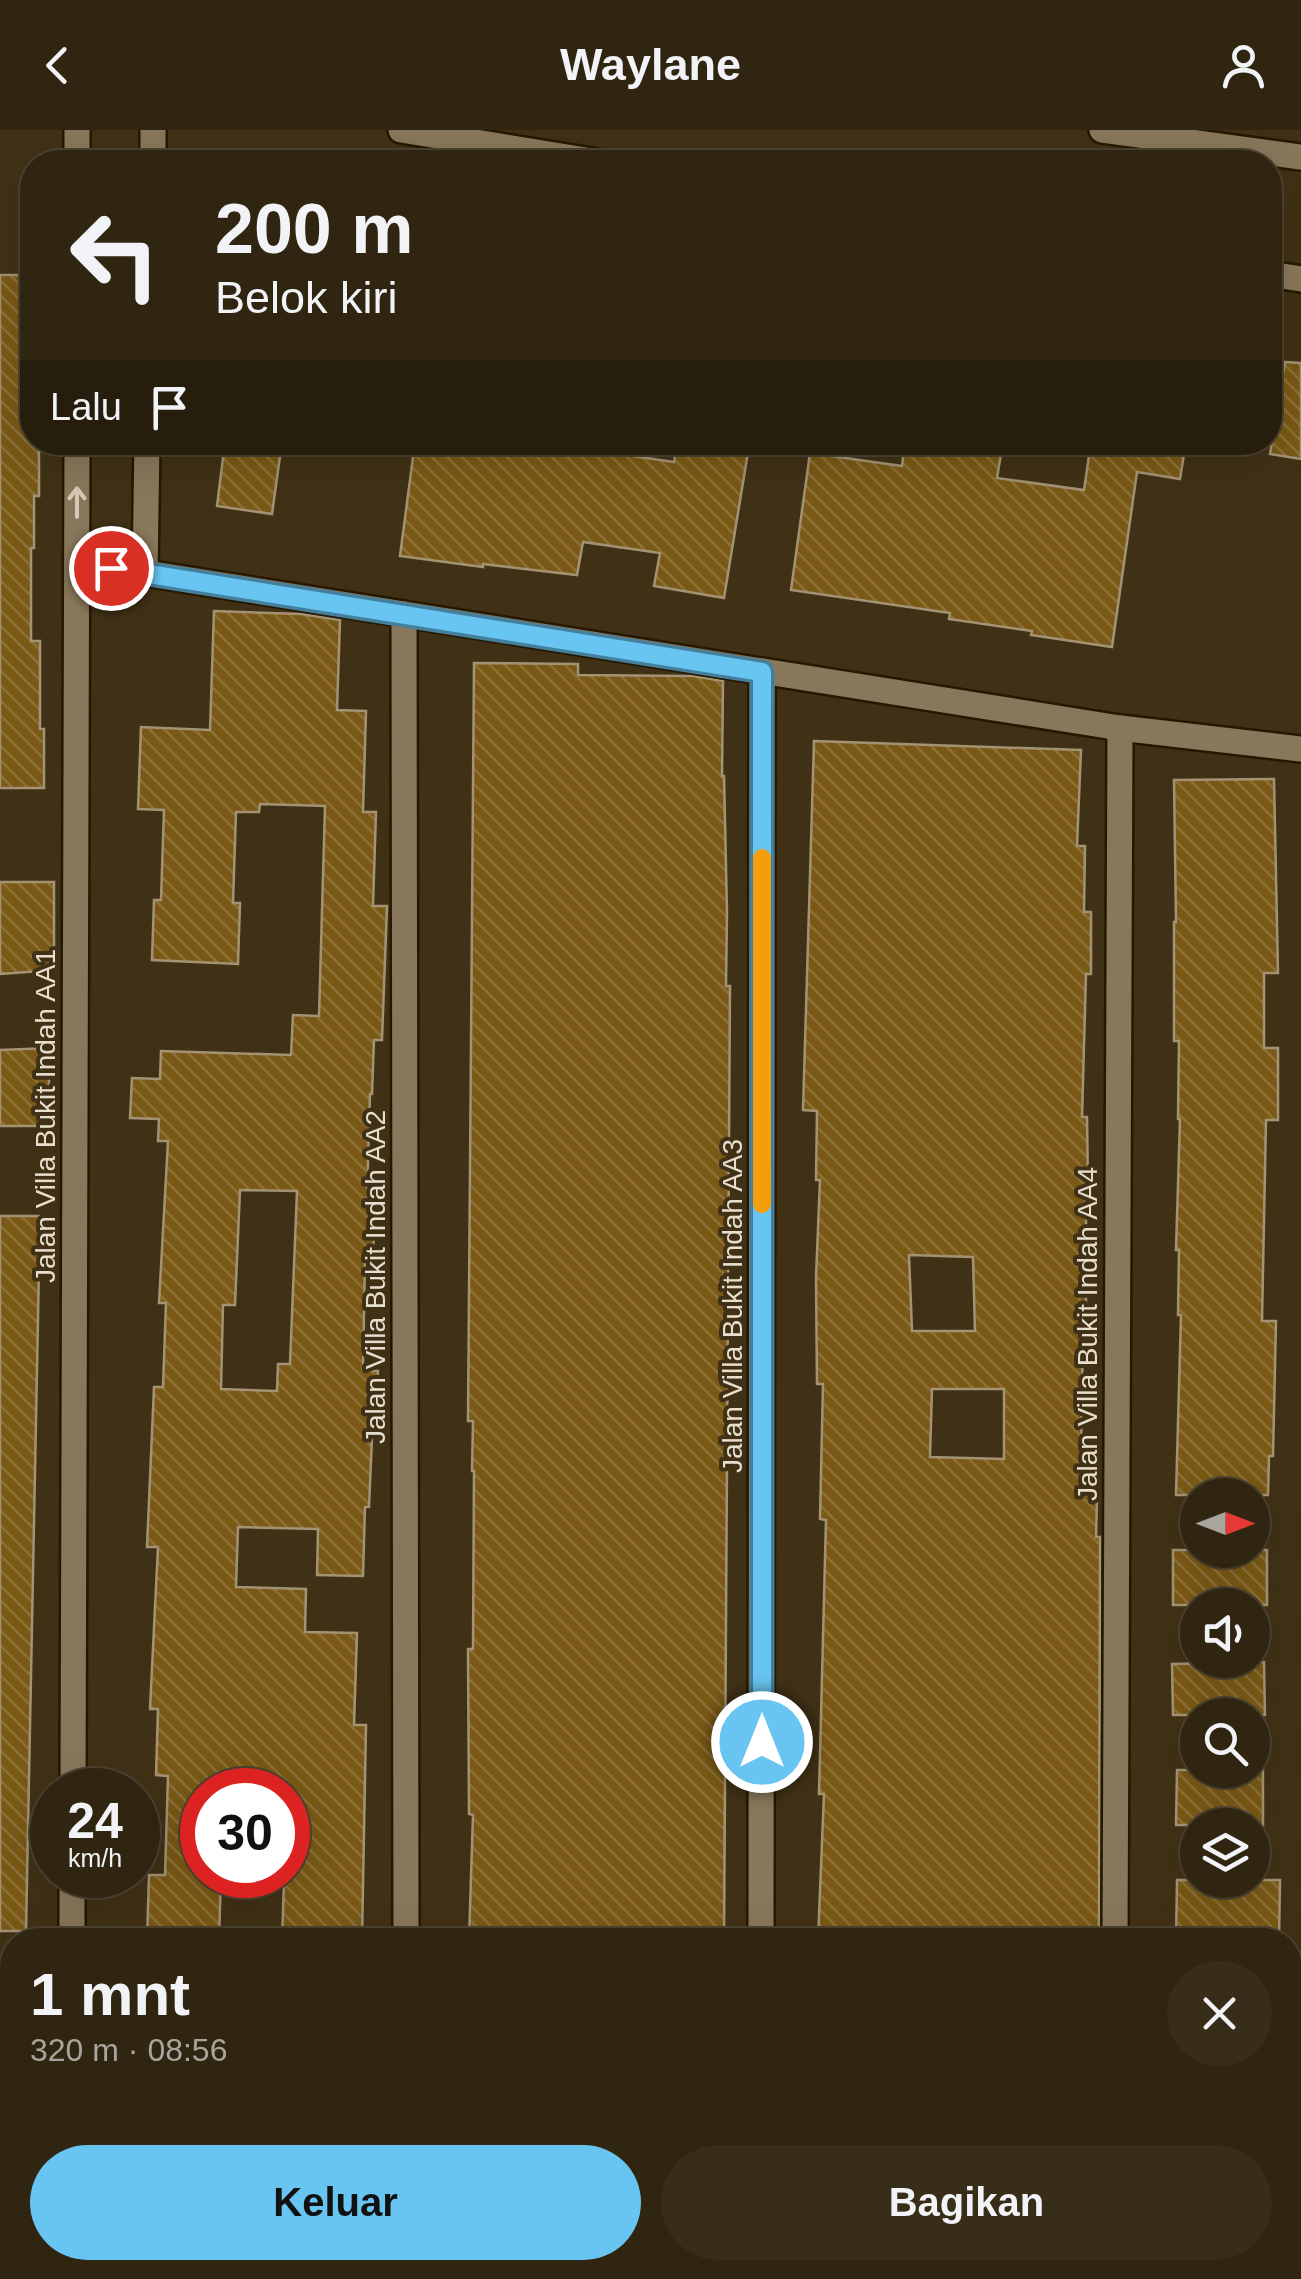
<!DOCTYPE html>
<html lang="id">
<head>
<meta charset="utf-8">
<style>
  body { margin:0; font-family:Arial,sans-serif; background:#382d19; color:#f1f3f6; height:100vh; display:flex; flex-direction:column; font-size:38px; white-space:nowrap }
  * { box-sizing:border-box; margin:0 }
  p { font-size:32px; color:#a8a59f }
  .icon { flex:none; width:55px; height:55px; fill:none; stroke:currentColor; stroke-width:2; stroke-linecap:round; stroke-linejoin:round }
  .map { position:relative; flex:1; overflow:hidden }
  .drawer { position:absolute; left:0px; top:1798px; width:1302px; height:352px; display:flex; flex-direction:column; background:#302510; border-radius:40px 40px 0 0; box-shadow:0 10px 40px #0002,0 0 0 2px #4b4230 }
  .drawer>* { flex:none }
  .banner { position:absolute; left:20px; top:20px; width:1262px; height:305px; border-radius:40px; box-shadow:0 10px 40px #0002,0 0 0 2px #4b4230; background:#302510; color:#f1f3f6; overflow:hidden }
  .needle { width:65px; rotate:90deg }
  .controls { position:absolute; left:1180px; top:1348px; display:grid; gap:20px }
  .controls a { display:grid; place-items:center; width:90px; height:90px; border-radius:50%; background:#302510; box-shadow:0 10px 40px #0002,0 0 0 2px #4b4230; font-size:50px }
  .speed { position:absolute; left:30px; top:1638px; display:flex; gap:20px; font-size:50px; font-weight:700; text-align:center }
  .speed>* { display:grid; place-content:center; width:130px; height:130px; border-radius:50%; background:#302510; box-shadow:0 10px 40px #0002,0 0 0 2px #4b4230; line-height:1 }
  .speed small { font-size:25px; font-weight:400 }
  .speed .limit { border:15px solid #d22; background:#fff; color:#111 }
  .pin { position:absolute; display:grid; place-items:center; width:85px; height:85px; color:#fff; margin:-42px; border:5px solid #fff; border-radius:50%; box-shadow:0 2px 10px #0007 }
  .me { position:absolute; width:110px; margin:-55px; rotate:0deg; stroke-linejoin:round; filter:drop-shadow(0 0 8px #0008) }
  .turn { display:flex; align-items:center; gap:35px; height:210px; padding:0 30px; font-size:45px }
  .turn .icon { width:130px; height:130px; stroke-width:2.5 }
  .turn b { display:block; font-size:70px; line-height:85px }
  .then { display:flex; align-items:center; height:95px; padding:0 30px; background:#0003; gap:20px; font-size:38px }
  .round { display:grid; place-items:center; flex:none; width:105px; height:105px; border-radius:52px; background:#382d19 }
  .headline { display:flex; align-items:center; justify-content:space-between; height:170px; padding:0 30px }
  h1 { font-size:60px; font-weight:800; line-height:75px }
  .cta { display:flex; gap:20px; margin-top:auto; padding:20px 30px }
  .cta a { flex:1; height:115px; border-radius:60px; background:#68c4f0; color:#111; font-size:40px; font-weight:800; line-height:115px; text-align:center }
  .cta a+a { background:#382d19; color:#f1f3f6 }
  header { display:flex; justify-content:space-between; align-items:center; height:130px; padding:0 30px; background:#302510; font-size:45px; font-weight:800 }
  .map>svg:first-child { display:block }
  .building { fill:url(#building-back-hatch); stroke:#a39274; stroke-width:2.5; fill-rule:evenodd }
  .lines { fill:none; stroke-linecap:round; stroke-linejoin:round }
  .minor-casing { stroke:#261800; stroke-width:30 }
  .minor { stroke:#88775a; stroke-width:25 }
  .oneway { stroke:#d4c9b7 }
  .route-casing { stroke:#447f9c; stroke-width:25 }
  .route { stroke:#68c4f0; stroke-width:18 }
  .slow { stroke:#f59e0b; stroke-width:18 }
  .labels { text-anchor:middle; stroke-width:8; stroke-linejoin:round; paint-order:stroke }
  .street-label { font-size:28px; fill:#e7dece; stroke:#403116 }
</style>
</head>
<body>
<header><svg class="icon" aria-label="back" viewBox="0 0 24 24"><path d="M15 5l-7 7 7 7"/></svg>Waylane<svg class="icon" aria-label="person" viewBox="0 0 24 24"><circle cx="12" cy="8" r="4"/><path d="M4 21q1-7 8-7t8 7"/></svg></header>
<div class="map">
<svg width="1301" height="2149" viewBox="0 0 1301 2149">
  <defs>
    <pattern id="building-back-hatch" width="6" height="6" patternUnits="userSpaceOnUse" patternTransform="scale(2.5)"><rect width="6" height="6" fill="#795915"/><path d="M-1 5l2 2M0 0l6 6M5-1l2 2" fill="none" stroke="#8c7036"/></pattern>
  </defs>
  <rect width="100%" height="100%" fill="#403116"/>
  <g class="building">
    <path d="M0 145H29L32 312H39V366H34V418H31V511H40V599H44V658H0Z"/>
    <path d="M1285 232 1301 233V329L1270 324Z"/>
    <path d="M225 312H282L272 384 217 376Z"/>
    <path d="M415 312H593L592 320 674 332 677 312H730L749 316 724 468 654 456 660 423 583 412 577 445 483 434V437L400 426Z"/>
    <path d="M905 312H1003L997 348 1084 360 1091 312H1186L1180 349 1137 342 1112 517 1031 505 1032 501 949 489 950 483 791 460 810 323 902 336Z"/>
    <path d="M214 481 301 484 340 490 337 580 366 581 363 682H376L373 776H387L382 910H374L372 964H370L367 1070H375L373 1129 365 1128 363 1240 378 1241 376 1284H373L369 1377H365L363 1446 317 1445 318 1399 238 1397 236 1457 306 1459 305 1502 357 1503 354 1595H366L362 1810H282L284 1753H288V1660H202V1745H221L219 1810H147L149 1745H165L168 1646 156 1645 158 1579H150L158 1417H147L154 1257H163L166 1173H159L168 1011H158L159 989 130 988 132 948 160 949 161 921 291 925 293 885 319 886 325 676 260 674 259 682H236L233 773H240L238 834 152 830 154 770H161L164 680 138 679 141 597 210 600ZM240 1060 297 1061 290 1234H278L277 1261 221 1259 223 1175H235Z"/>
    <path d="M474 533 578 534V545L693 546 723 551 722 646H724L727 782 726 856H730L724 1809 583 1808V1810H469L473 1685 469 1684 468 1519H473L474 1341H472L473 1291H468Z"/>
    <path d="M814 611 1081 620 1077 716H1085L1084 782H1091V844H1086L1082 987H1087L1088 1055H1086V1194H1083L1081 1330H1098L1096 1407H1100L1099 1807H1094V1810H818L824 1664H819L826 1390 820 1389 823 1254H817L816 1147 820 1050H816L817 981 803 980ZM909 1125 973 1127 975 1201H912ZM932 1259H1004V1329L930 1327Z"/>
    <path d="M1274 649 1278 843H1264V918H1278V990H1266L1262 1191H1276L1273 1326H1269L1268 1365H1176L1181 1185H1178L1179 1120H1176L1180 989H1178L1179 911H1174V792H1176L1174 650Z"/>
    <path d="M0 752H54V840L0 844Z"/>
    <path d="M49 918V996H0V920Z"/>
    <path d="M0 1086H40L26 1801H0Z"/>
    <rect x="1173" y="1420" width="94" height="55"/>
    <path d="M1264 1532 1265 1585H1173L1172 1534Z"/>
    <path d="M1177 1640H1263V1695H1176Z"/>
    <path d="M1177 1750H1280L1279 1810H1176Z"/>
  </g>
  <g class="lines">
    <g class="minor-casing">
      <g id="minor">
        <path d="M401 0 598 32"/>
        <path d="M1102 0 1301 27"/>
        <path d="M77 32V0"/>
        <path d="M153 32V0"/>
        <path d="M1270 144 1301 149"/>
        <path d="M77 432 1120 598 1301 619"/>
        <path d="M145 443 147 312"/>
        <path d="M404 484 406 1810"/>
        <path d="M73 1660 77 312"/>
        <path d="M72 1810V1745"/>
        <path d="M761 1810 762 541"/>
        <path d="M1115 1810 1120 598"/>
        <path d="M1290 1992H1301"/>
      </g>
    </g>
    <use href="#minor" class="minor"/>
  </g>
  <defs><path id="oneway-shaft" d="M-6 0H5M1.5-3L5.5 0L1.5 3" fill="none" stroke-width="1.6" stroke-linecap="round" stroke-linejoin="round" transform="scale(2.5)"/></defs>
  <use class="oneway" href="#oneway-shaft" transform="translate(77 372) rotate(-90)"/>
  <g class="lines">
    <g class="route-casing">
      <path id="route" d="M111 438 762 542V1612"/>
    </g>
    <use href="#route" class="route"/>
    <path class="slow" d="M762 1074V728"/>
  </g>
  <g class="labels">
    <g class="street-label">
      <text transform="translate(45 986) rotate(-90)" y="10">Jalan Villa Bukit Indah AA1</text>
      <text transform="translate(375 1147) rotate(-90)" y="10">Jalan Villa Bukit Indah AA2</text>
      <text transform="translate(732 1176) rotate(-90)" y="10">Jalan Villa Bukit Indah AA3</text>
      <text transform="translate(1087 1204) rotate(-90)" y="10">Jalan Villa Bukit Indah AA4</text>
    </g>
  </g>
</svg>
<div class="controls">
<a><svg class="needle" viewBox="-14 -14 28 28"><path d="M0-13l5 13h-10z" fill="#e53935"/><path d="M0 13l5-13h-10z" fill="#a8a59f"/></svg></a>
<a><svg class="icon" aria-label="sound" viewBox="0 0 24 24"><path d="M4 9h4l5-4v14l-5-4H4zM17 9q2 3 0 6"/></svg></a>
<a><svg class="icon" aria-label="search" viewBox="0 0 24 24"><circle cx="10" cy="10" r="6"/><path d="M15 15l6 6"/></svg></a>
<a><svg class="icon" aria-label="layers" viewBox="0 0 24 24"><path d="M12 4l9 5-9 5-9-5zM3 14l9 5 9-5"/></svg></a>
</div>
<div class="speed"><div>24<small>km/h</small></div><div class="limit">30</div></div>
<div class="pin" style="left:111px;top:438px;background:#d93025"><svg class="icon" aria-label="arrive" viewBox="0 0 24 24"><path d="M6 21V4h12l-3 4 3 4H6"/></svg></div>
<svg class="me" style="left:762px;top:1612px" viewBox="-20 -20 40 40"><circle r="17" fill="#68c4f0" stroke="#fff" stroke-width="3"/><path d="M0-11L8 9 0 5-8 9z" fill="#fff"/></svg>
<div class="banner">
<div class="turn"><svg class="icon" aria-label="left" viewBox="0 0 24 24"><path d="M17 20v-9H6M10 6l-5 5 5 5"/></svg><div><b>200 m</b>Belok kiri</div></div>
<div class="then">Lalu<svg class="icon" aria-label="arrive" viewBox="0 0 24 24"><path d="M6 21V4h12l-3 4 3 4H6"/></svg></div>
</div>
<section class="drawer">
<div class="headline"><div><h1>1 mnt</h1><p>320 m · 08:56</p></div><a class="round"><svg class="icon" aria-label="close" viewBox="0 0 24 24"><path d="M6 6l12 12M18 6L6 18"/></svg></a></div>
<div class="cta"><a>Keluar</a><a>Bagikan</a></div>
</section>
</div>
</body>
</html>
